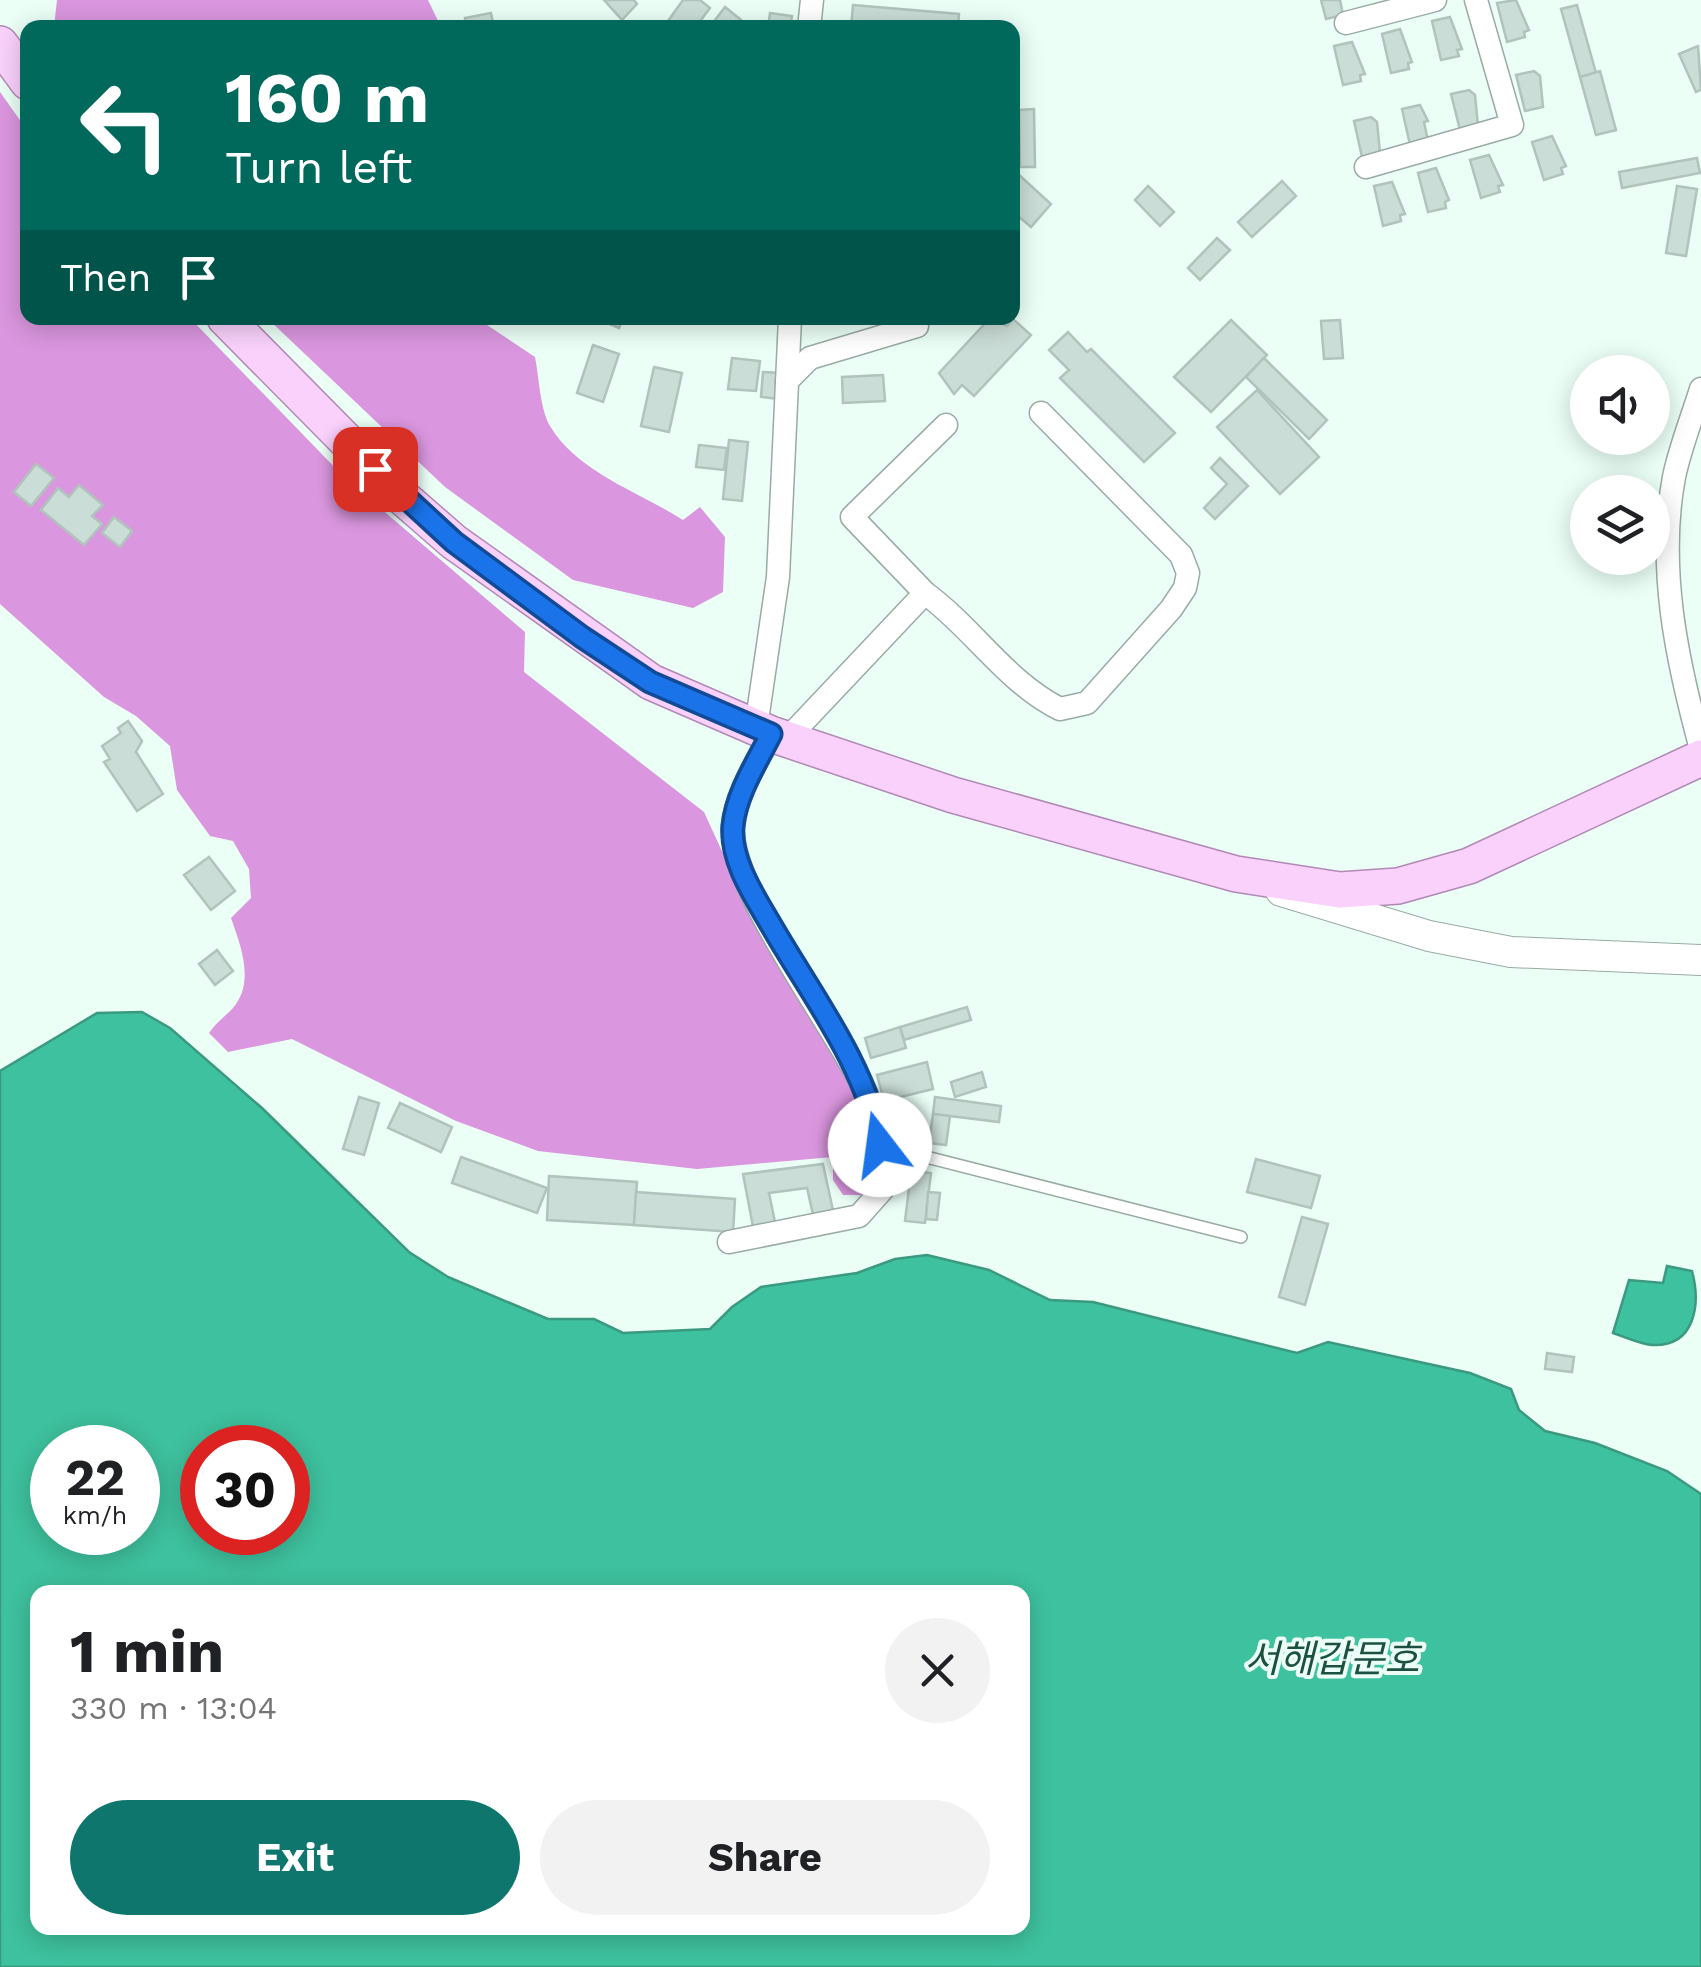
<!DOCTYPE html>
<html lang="en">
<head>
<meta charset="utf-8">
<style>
  body { margin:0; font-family:"Work Sans","Noto Sans KR",sans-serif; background:#f2f2f2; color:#202124; height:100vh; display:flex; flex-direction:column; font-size:38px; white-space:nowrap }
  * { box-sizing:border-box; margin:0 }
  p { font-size:32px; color:#757577 }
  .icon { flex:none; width:55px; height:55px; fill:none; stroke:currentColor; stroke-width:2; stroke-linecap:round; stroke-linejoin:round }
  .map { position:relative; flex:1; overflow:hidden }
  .sheet { position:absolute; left:30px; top:1585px; width:1000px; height:350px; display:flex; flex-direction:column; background:#fff; border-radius:20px; box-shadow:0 5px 25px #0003 }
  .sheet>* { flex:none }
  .guide { position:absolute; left:20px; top:20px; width:1000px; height:305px; border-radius:20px; box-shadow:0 5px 25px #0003; background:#00695c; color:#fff; overflow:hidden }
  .tools { position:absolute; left:1570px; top:355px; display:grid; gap:20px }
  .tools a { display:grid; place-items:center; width:100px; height:100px; border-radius:50%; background:#fff; box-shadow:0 5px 25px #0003; font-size:50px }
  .speed { position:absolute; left:30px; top:1425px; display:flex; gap:20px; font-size:50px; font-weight:700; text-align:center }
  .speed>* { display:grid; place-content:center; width:130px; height:130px; border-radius:50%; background:#fff; box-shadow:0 5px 25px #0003; line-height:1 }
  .speed small { font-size:25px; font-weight:400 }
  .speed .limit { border:15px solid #d22; background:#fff; color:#111 }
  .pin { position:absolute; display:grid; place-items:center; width:85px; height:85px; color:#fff; margin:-42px; border-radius:20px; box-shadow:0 5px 15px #0006 }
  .me { position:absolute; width:110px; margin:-55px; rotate:345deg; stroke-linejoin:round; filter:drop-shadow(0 0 8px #0008) }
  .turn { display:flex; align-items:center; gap:35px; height:210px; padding:0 40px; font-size:45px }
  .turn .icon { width:130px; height:130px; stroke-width:2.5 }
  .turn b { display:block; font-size:70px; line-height:85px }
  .then { display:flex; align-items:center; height:95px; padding:0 40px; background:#0003; gap:20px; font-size:38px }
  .round { display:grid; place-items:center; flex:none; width:105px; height:105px; border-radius:52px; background:#f2f2f2 }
  .overview { display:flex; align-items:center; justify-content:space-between; height:170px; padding:0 40px }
  h1 { font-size:60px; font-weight:700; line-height:75px }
  .primary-button { display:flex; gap:20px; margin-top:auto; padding:20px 40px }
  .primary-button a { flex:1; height:115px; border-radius:60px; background:#0f766e; color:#fff; font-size:40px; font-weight:700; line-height:115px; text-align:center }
  .primary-button a+a { background:#f2f2f2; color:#202124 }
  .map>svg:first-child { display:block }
  .forest { fill:#da96de }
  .water { fill:#3ec19e; stroke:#3b9980; stroke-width:2.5; fill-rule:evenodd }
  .building { fill:#caddd6; stroke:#b0c3bc; stroke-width:2.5 }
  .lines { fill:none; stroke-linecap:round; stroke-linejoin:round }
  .lane-casing { stroke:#99aba4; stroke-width:14 }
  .street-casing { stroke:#99aba4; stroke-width:25 }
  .secondary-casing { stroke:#99aba4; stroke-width:32 }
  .primary-casing { stroke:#b189b5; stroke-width:38 }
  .lane { stroke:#fff; stroke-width:11 }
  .street { stroke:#fff; stroke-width:22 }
  .secondary { stroke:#fff; stroke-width:30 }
  .primary { stroke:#f9d1fb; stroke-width:35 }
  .route-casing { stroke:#114b97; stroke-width:25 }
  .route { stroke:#1a73e8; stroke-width:18 }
  .labels { text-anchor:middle; stroke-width:8; stroke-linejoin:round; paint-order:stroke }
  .water-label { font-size:38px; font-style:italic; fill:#1c5141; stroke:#ebfff7 }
</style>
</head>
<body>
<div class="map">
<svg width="1701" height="1967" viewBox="0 0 1701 1967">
  <rect width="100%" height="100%" fill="#ebfff7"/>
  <g class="forest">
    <path d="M57 0H428L441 27H54Z"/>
    <path d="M0 92 27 130 28 318H190L345 478 525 632 524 672 704 812 760 934 851 1087 863 1113 872 1182 862 1195H843L833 1180V1157L697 1169 538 1151 456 1121 292 1039 228 1052 209 1033C216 1022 229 1014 236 1004 254 978 240 944 231 918L251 898 249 869 233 841 210 836 177 790 170 746 136 716 104 697 0 604Z"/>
    <path d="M267 318H488L487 325 535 357C539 377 540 409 550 426 578 473 640 492 683 520L700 507 725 537 723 592 693 608 573 580 445 487Z"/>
  </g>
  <g class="water">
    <path d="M142 1012 170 1028 262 1108 409 1252 448 1277 548 1319H594L623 1333 710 1329 732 1307 761 1287 857 1273 895 1259 927 1255 989 1270 1050 1300 1093 1302 1297 1353 1328 1342 1470 1373 1511 1389 1519 1410 1545 1431 1595 1443 1667 1471 1701 1494V1967H0V1071L97 1013ZM52 1448H138V1532H52ZM202 1448H288V1532H202ZM38 1592H1022V1928H38Z"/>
    <path d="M1667 1266 1692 1271C1701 1305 1695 1347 1652 1345 1640 1344 1625 1337 1613 1333L1629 1280 1663 1283Z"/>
  </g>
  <g class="building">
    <path d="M604 0H634L637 4 622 20Z"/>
    <path d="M683 0H700L710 8 695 28H663Z"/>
    <path d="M1321 0H1340L1343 15 1326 19Z"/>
    <path d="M1516 0 1529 30 1524 32 1525 37 1507 42 1497 3Z"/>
    <path d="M853 5 959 14 958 28H851Z"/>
    <path d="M1577 5 1596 73 1580 77 1561 9Z"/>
    <path d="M725 7 745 23 742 28H709Z"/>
    <path d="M491 13 494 28H466L465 18Z"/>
    <path d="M770 13 792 16 790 28H768Z"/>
    <path d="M1450 17 1462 49 1457 50 1459 56 1441 60 1432 21Z"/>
    <path d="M1400 29 1412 62 1408 63 1409 69 1391 73 1382 34Z"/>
    <path d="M1352 42 1365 74 1360 75 1361 81 1343 85 1334 46Z"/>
    <path d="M1698 46 1701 90 1696 92 1679 54Z"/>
    <path d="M1534 71 1540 76 1543 107 1525 111 1516 75Z"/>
    <path d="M1600 71 1616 130 1596 135 1580 77Z"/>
    <path d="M1469 90 1475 95 1478 126 1460 130 1451 94Z"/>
    <path d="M1420 105 1428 121 1424 122 1428 141 1410 145 1402 109Z"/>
    <path d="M1034 109 1035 167H1020L1019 110Z"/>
    <path d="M1371 117 1377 122 1380 153 1362 157 1354 121Z"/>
    <path d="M1552 136 1566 166 1561 168 1563 174 1544 180 1532 142Z"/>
    <path d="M1489 155 1503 185 1498 186 1500 192 1481 198 1470 160Z"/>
    <path d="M1697 158 1700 173 1622 188 1619 172Z"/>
    <path d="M1436 168 1449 200 1445 202 1446 208 1428 212 1418 173Z"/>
    <path d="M1018 174 1051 204 1031 227 1012 211V181Z"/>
    <path d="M1282 181 1296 196 1252 237 1238 222Z"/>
    <path d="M1392 182 1405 214 1400 215 1401 221 1383 226 1374 186Z"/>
    <path d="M1148 186 1174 212 1160 226 1135 200Z"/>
    <path d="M1677 186 1697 189 1686 256 1666 253Z"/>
    <path d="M1217 238 1230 250 1200 280 1188 268Z"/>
    <path d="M596 318H623L619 328Z"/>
    <path d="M990 318 1007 326 1013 319 1031 335 974 396 962 385 954 394 939 373Z"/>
    <path d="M1231 320 1267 355 1211 412 1174 377Z"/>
    <path d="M1340 320 1343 358 1324 359 1321 321Z"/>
    <path d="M1068 332 1087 352 1091 349 1175 433 1144 462 1060 378 1069 370 1049 350Z"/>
    <path d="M593 345 619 354 603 402 577 393Z"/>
    <path d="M732 358 760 361 756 391 728 389Z"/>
    <path d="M1264 358 1327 420 1309 439 1246 377Z"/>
    <path d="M654 367 682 373 669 432 641 426Z"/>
    <path d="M763 372 781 373 779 399 761 397Z"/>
    <path d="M883 375 885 401 843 403 842 377Z"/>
    <path d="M1257 390 1319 457 1280 494 1217 427Z"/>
    <path d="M729 440 748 442 742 501 723 499Z"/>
    <path d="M699 445 727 448 724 470 696 467Z"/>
    <path d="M1220 458 1248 486 1215 519 1204 508 1227 484 1211 468Z"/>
    <path d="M36 464 54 478 31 506 14 492Z"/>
    <path d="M79 485 103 505 92 516 102 524 84 545 41 510 58 488 69 497Z"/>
    <path d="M114 517 132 531 120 547 102 533Z"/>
    <path d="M128 721 142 741 136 752 163 794 137 811 104 762 110 759 102 746 121 733 118 728Z"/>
    <path d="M209 857 235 891 211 910 184 875Z"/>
    <path d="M217 950 233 971 215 985 199 964Z"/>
    <path d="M967 1007 971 1020 904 1040 900 1027Z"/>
    <path d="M900 1027 906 1048 871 1058 865 1038Z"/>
    <path d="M927 1062 933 1089 884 1101 877 1075Z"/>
    <path d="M982 1072 986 1087 955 1097 951 1082Z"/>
    <path d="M359 1097 379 1103 364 1155 343 1149Z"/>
    <path d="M935 1097 1001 1106 999 1122 933 1114Z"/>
    <path d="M400 1103 452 1127 441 1152 388 1128Z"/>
    <path d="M933 1114 950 1116 946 1145 929 1143Z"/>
    <path d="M461 1157 547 1188 537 1213 452 1183Z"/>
    <path d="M1256 1159 1320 1176 1311 1208 1247 1192Z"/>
    <path d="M823 1164 834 1215 814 1219 807 1188 769 1193 776 1227 754 1232 743 1174Z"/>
    <path d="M911 1171 931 1173 925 1223 905 1221Z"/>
    <path d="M549 1176 637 1182 634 1225 547 1220Z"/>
    <path d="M636 1192 735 1199 733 1232 634 1225Z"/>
    <path d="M928 1192 940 1193 937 1220 926 1219Z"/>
    <path d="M1302 1217 1328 1224 1305 1305 1279 1297Z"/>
    <path d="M1547 1353 1574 1357 1572 1372 1545 1369Z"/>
  </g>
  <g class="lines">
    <g class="lane-casing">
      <path id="lane" d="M879 1145 1241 1237"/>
    </g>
    <g class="street-casing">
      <g id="street">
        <path d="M1346 23 1435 0"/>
        <path d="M809 28 812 0"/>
        <path d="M1366 167 1512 125 1476 0"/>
        <path d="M787 381 810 358 917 326"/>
        <path d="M1701 389C1692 418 1680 448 1674 477 1657 568 1677 661 1701 749"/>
        <path d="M925 593 852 517 946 425"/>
        <path d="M756 727 778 577 790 318"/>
        <path d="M787 739 925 593C973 628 1006 682 1060 709L1087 703 1171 609 1185 588 1188 573 1181 555 1041 413"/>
        <path d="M729 1242 859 1216 883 1189C882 1154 878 1116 862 1084 834 1027 727 883 733 826 736 794 757 762 771 734"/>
      </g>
    </g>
    <g class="secondary-casing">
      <path id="secondary" d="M1281 891 1429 936 1511 952 1701 960"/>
    </g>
    <g class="primary-casing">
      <g id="primary">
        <path d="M0 44 28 82"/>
        <path d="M225 318 400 495 454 542 651 682 771 734 953 795 1236 874 1340 890 1398 886 1469 866 1701 758"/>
      </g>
    </g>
    <use href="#lane" class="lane"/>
    <use href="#street" class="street"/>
    <use href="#secondary" class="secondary"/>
    <use href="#primary" class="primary"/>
  </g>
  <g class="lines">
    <g class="route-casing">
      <path id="route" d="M375 469 454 542 582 637 650 682 771 734C757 762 736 794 733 826 730 861 755 897 771 925 810 993 867 1066 880 1145"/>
    </g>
    <use href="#route" class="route"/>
  </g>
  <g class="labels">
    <g class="water-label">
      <text x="1332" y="1672">서해갑문호</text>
    </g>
  </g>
</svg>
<div class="tools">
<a><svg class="icon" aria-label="sound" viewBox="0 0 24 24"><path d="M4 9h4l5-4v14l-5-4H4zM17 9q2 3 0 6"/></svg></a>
<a><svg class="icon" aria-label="layers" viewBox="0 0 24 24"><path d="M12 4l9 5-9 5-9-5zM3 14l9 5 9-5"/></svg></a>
</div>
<div class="speed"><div>22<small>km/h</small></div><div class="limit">30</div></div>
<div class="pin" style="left:375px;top:469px;background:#d93025"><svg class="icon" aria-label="arrive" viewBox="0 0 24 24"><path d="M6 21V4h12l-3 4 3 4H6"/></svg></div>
<svg class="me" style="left:880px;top:1145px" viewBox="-20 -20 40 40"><circle r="19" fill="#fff"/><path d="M0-13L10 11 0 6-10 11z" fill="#1a73e8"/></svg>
<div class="guide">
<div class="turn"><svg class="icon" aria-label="left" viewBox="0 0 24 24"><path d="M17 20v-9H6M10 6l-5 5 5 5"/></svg><div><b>160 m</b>Turn left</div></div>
<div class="then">Then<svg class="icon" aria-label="arrive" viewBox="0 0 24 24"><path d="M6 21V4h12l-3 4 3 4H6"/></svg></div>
</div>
<section class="sheet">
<div class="overview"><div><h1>1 min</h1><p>330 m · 13:04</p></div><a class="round"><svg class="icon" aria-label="close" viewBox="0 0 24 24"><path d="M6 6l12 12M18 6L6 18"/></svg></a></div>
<div class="primary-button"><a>Exit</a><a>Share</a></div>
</section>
</div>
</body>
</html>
